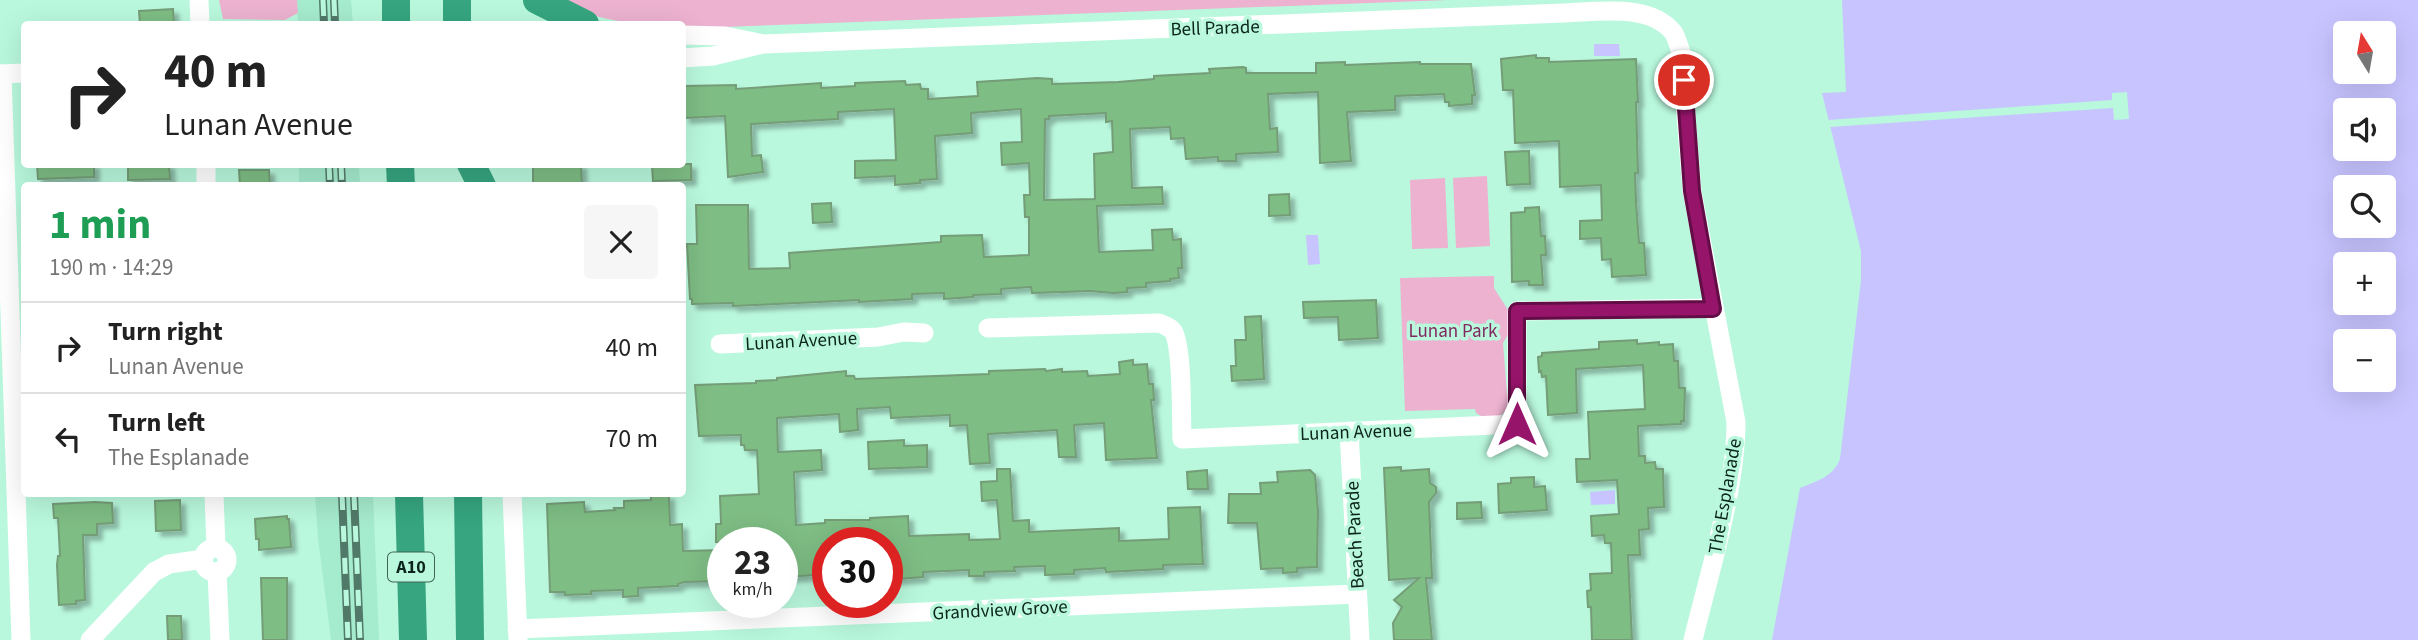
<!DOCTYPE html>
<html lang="en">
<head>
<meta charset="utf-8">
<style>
  body { margin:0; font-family:"Source Sans 3",sans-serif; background:#f6f6f6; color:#222; height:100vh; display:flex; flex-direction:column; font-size:26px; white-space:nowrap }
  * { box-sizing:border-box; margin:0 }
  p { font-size:23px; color:#767676 }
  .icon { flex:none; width:38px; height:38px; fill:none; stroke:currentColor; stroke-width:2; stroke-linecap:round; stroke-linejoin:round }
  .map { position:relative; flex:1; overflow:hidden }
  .sheet { position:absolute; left:21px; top:182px; width:665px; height:315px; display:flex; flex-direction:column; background:#fff; border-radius:7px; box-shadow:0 7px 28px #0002 }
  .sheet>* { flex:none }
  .guide { position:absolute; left:21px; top:21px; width:665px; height:147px; border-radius:7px; box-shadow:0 7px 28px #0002; background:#fff; color:#222; overflow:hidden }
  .needle { width:46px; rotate:349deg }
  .fabs { position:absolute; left:2333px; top:21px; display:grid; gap:14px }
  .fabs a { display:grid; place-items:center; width:63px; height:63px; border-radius:7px; background:#fff; box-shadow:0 7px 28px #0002; font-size:35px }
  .speed { position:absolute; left:707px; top:527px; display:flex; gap:14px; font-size:35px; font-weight:700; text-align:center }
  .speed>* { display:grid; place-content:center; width:91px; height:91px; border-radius:50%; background:#fff; box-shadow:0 7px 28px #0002; line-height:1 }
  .speed small { font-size:18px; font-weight:400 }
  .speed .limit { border:10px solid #d22; background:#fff; color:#111 }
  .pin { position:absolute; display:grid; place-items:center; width:60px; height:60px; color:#fff; margin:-30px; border:4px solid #fff; border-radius:50%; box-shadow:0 2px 7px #0007 }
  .me { position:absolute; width:77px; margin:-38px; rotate:0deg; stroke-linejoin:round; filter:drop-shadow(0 0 5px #0008) }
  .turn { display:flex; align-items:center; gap:24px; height:147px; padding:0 28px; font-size:32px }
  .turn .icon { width:91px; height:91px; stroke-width:2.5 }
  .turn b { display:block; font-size:49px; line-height:60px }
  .round { display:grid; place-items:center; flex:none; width:74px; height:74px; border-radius:7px; background:#f6f6f6 }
  .summary { display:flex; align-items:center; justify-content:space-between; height:119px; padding:0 28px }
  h1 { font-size:42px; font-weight:700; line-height:52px; color:#1e9e55 }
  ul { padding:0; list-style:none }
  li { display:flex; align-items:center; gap:21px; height:91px; padding:0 28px; border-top:2px solid #e0e0e0 }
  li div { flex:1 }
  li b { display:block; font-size:26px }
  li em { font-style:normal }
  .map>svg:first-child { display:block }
  .built { fill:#a5ebce }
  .green { fill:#ecb2d0 }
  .water { fill:#c7c4ff; fill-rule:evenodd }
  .pier { fill:#b9f8dd }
  .building { fill:#7ebd84; stroke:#749d77; stroke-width:2; fill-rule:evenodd; filter:url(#shadow) }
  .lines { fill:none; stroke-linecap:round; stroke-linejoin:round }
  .minor { stroke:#fff; stroke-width:19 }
  .highway { stroke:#36a580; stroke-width:28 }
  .rail-casing { stroke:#517969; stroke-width:8 }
  .rail { stroke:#b9f8dd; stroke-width:5; stroke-dasharray:16; stroke-linecap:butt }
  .route-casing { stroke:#620d46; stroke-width:18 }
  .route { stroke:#97146b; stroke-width:12 }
  .labels { text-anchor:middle; stroke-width:7; stroke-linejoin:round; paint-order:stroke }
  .shield { fill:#b9f8dd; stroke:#406456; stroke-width:2 }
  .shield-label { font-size:18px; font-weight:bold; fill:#0c251c }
  .street-label { font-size:19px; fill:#0c251c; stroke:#b9f8dd }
  .park-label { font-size:19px; fill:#80295e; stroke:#b9f8dd }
</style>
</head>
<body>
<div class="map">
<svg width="2418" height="640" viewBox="0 0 2418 640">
  <defs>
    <filter id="shadow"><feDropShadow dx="5" dy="5" stdDeviation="2" flood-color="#0004"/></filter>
  </defs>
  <rect width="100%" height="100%" fill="#b9f8dd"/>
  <g class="built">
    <path d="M297 0H351L353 24H298Z"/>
    <path d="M299 165H359L360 185H299Z"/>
    <path d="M315 494H373L379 640H331L318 538Z"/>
  </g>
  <g class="green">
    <path d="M219 0H297L298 13 285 20 223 19Z"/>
    <path d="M556 0H1448L696 28H683L682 24C632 24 601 23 556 0Z"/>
    <path d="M1487 176 1490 246 1456 248 1453 178Z"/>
    <path d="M1445 178 1448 248 1412 249 1410 180Z"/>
    <path d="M1494 276V288L1510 313 1511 329 1503 343 1507 394 1513 397C1507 414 1495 426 1476 413L1475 409 1405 411 1400 278Z"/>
  </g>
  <g class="water">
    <path d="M1842 0H2418V640H1772L1800 488C1817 481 1833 477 1840 459L1861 280V251L1822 93 1846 92ZM2345 33H2384V72H2345ZM2345 110H2384V149H2345ZM2345 187H2384V226H2345ZM2345 264H2384V303H2345ZM2345 341H2384V380H2345Z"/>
    <path d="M1594 44H1619L1620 56H1594Z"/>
    <path d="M1306 235H1318L1320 264 1308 265Z"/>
    <path d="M1615 490V504L1591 505 1590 492Z"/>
  </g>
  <path class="pier" d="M2127 92 2129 119 2114 120 2113 108 1830 127 1828 120 2112 100V93Z"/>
  <g class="building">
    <path d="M173 9 174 24H140L139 11Z"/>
    <path d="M1536 55V58H1549V62L1636 59 1638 102H1636L1638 173H1635L1636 202 1639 243H1644L1646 275 1612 277 1611 259 1602 260 1601 238 1580 239V221L1602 220 1601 185 1560 187 1559 141 1515 143 1513 90H1503L1501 59Z"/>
    <path d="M1345 62V65L1420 62V64H1471L1475 95H1472V104L1449 106V102H1445L1444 94 1395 96V110L1347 112 1351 161 1320 163 1318 92 1268 94 1270 129 1277 128 1278 152 1236 154V161H1218V157L1186 159 1184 138 1171 139 1170 127 1130 129 1132 188 1162 187 1163 204 1097 206 1099 252 1153 250 1152 230 1172 229 1173 240 1181 239 1182 268H1178L1179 278 1170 279V281L1146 283V287L1127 288V292L1113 293 1090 291 1032 293 1031 287 1001 289V294L973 295V297L944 299V293L912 294V299L859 302V300L733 306V303L692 304V299H690L687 244H697L696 205H748L749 269 790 268 789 253 941 242V236L982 235 984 257 1029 255V217H1025L1024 195H1030L1029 163 1002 165 1001 143 1022 142 1021 109 971 113 972 133 935 136 937 179 920 180V183L895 185V176L855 178V161L896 160 894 109 838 112V119L751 124 752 156 761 155 763 172 728 177 725 116 685 118 683 86 736 85V89L821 83V88L855 86V83L905 81 906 85 920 84 921 89H928V99L978 96 977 82 1037 78 1052 79V84L1118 82 1154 79V76L1210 73 1209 69 1243 67 1246 68V73H1316V63ZM1106 113V122L1112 121 1113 152 1094 154 1095 199 1044 200 1045 119H1049V116Z"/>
    <path d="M1529 151 1530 184 1507 185 1505 152Z"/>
    <path d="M37 164H94V177L38 179Z"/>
    <path d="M128 164H169L170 179 128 180Z"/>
    <path d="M533 164H581L582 186H533Z"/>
    <path d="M682 164H691V180L653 181 652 166Z"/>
    <path d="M239 170H269L270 186H240Z"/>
    <path d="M1289 194 1290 215 1269 216V195Z"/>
    <path d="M831 203 832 222 813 223 812 204Z"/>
    <path d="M1539 207 1541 236H1545L1546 255H1541L1543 285H1529V281L1512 282 1511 213 1525 212V208Z"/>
    <path d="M1376 300 1378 338 1339 340 1338 317 1304 318 1303 302Z"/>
    <path d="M1261 316 1264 379 1232 381 1231 366H1236L1235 340H1246L1245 317Z"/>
    <path d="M1637 340V344L1659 342V345L1673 344 1674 361H1678L1679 388H1685L1684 421H1681V424L1638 426 1639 456H1645V463L1655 462 1656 469H1663L1664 507 1648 508 1649 529 1639 530 1640 555H1628L1632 640H1592L1591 607H1588L1587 591 1591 590 1590 574 1612 573 1611 543H1605L1604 535 1592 536 1591 516 1619 514 1617 480 1577 482 1576 459H1590L1588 412 1645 409 1643 365 1576 369 1577 413 1548 415 1546 376 1542 377 1541 371 1539 372 1538 357 1542 356V353L1599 349V342Z"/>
    <path d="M1133 360V365L1147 364 1149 384H1153L1154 400H1151L1157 458 1106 460 1104 423 1074 425 1076 457H1059L1057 430 988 434 990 463 970 464 967 425 950 426V415L891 418 890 407 857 409 858 430 840 432 839 414 777 418 778 452 821 450 822 470 794 472 796 525 825 523V520H870V518L908 516 909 536 969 534V540L1000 539 997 500 982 501 981 482 997 481V469H1010L1013 521 1029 520V532L1119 528V541L1169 539 1168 508 1200 507 1203 564 1163 565V569L1106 572 1105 568 1074 570V574L1045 575V566L1014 567 1015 571 984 572V576H969V570L923 572V577L887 580V542H828V574L786 577 784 542H716V524H721L720 496 759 494 757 450H745L744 445H741V435L699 436 695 385 756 383V381L777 380V378L846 371V376H854L855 379 989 374V371L1045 369 1046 371 1062 369V372L1087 371 1088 376 1120 374 1119 362Z"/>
    <path d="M904 440V446L927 445V467L869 469 868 442Z"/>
    <path d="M1401 467V471L1429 469 1430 483 1436 487V493L1429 502 1432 578H1426L1432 640H1394L1393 623 1402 607 1394 600 1419 578 1389 580 1384 468Z"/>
    <path d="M1207 470 1208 489H1188L1187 472Z"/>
    <path d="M1310 470 1315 475 1318 511 1317 567 1297 568V572L1283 573V568L1261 569 1257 523H1228L1229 494H1261L1260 483 1278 482 1277 472Z"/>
    <path d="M1534 477V487L1545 486 1547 510 1499 513 1498 484 1511 483V478Z"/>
    <path d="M669 495 670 525 682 524 683 551 723 550V581L684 582 678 584V586L638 588V596L623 597V590L591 591V594L565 595V592H550L547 504 584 502 585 512 615 510 614 508H624V501L651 500V496Z"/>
    <path d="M180 500 181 530 156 531 155 501Z"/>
    <path d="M95 502 112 503 113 523 97 524V535H83L85 600 76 601V604L59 605 57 565 58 556H60L58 518H54L53 504Z"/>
    <path d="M1481 502 1482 518 1457 519V503Z"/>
    <path d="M287 516V519H289L291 547 259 550V539H256L255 519Z"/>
    <path d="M261 578H287V640H263Z"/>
    <path d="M167 616H181L182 640H168Z"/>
  </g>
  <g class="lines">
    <g class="minor">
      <path d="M199 0 200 24"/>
      <path d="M682 35 725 36 759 43"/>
      <path d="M682 58 713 56 763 44 1565 13C1598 12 1649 3 1673 32 1677 38 1679 46 1681 53L1692 191 1736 422C1736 490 1709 573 1693 640"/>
      <path d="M0 74 24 73"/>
      <path d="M2 74 21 640"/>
      <path d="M206 164V186"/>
      <path d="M988 328 1159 323C1164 325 1170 327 1173 331 1183 347 1181 418 1182 439L1517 424V311L1713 308"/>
      <path d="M720 344 878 337 904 332 924 333"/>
      <path d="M1349 431 1360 640"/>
      <path d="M214 494 216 548"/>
      <path d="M512 494 518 639"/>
      <circle cx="215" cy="560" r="12"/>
      <path d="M217 572 220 640"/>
      <path d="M517 629 1357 594"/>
      <path d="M90 640 154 572 169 564 204 559"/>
    </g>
    <g class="highway">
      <path d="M396 0V24"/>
      <path d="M457 0V24"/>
      <path d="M537 0 585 24"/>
      <path d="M400 164 401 186"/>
      <path d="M471 164 482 186"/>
      <path d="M409 494 413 640"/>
      <path d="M468 494 470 640"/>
    </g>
    <g class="rail-casing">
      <g id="rail">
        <path d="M323 0 324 24"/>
        <path d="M334 0 335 24"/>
        <path d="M329 164 330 186"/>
        <path d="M341 164 342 186"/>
        <path d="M342 494 348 640"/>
        <path d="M354 494 360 640"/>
      </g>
    </g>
    <use href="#rail" class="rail"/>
  </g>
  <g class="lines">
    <g class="route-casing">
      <path id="route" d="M1517 424V311L1713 309 1692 191 1684 80"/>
    </g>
    <use href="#route" class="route"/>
  </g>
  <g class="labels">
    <rect class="shield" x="388" y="552.5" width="46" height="29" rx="5"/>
    <g class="shield-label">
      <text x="411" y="573">A10</text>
    </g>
    <g class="street-label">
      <text transform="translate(1215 27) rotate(-2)" y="7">Bell Parade</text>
      <text transform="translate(801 340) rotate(-3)" y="7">Lunan Avenue</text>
      <text transform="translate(1356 431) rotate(-2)" y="7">Lunan Avenue</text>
      <text transform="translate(1724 496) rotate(-80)" y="7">The Esplanade</text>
      <text transform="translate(1354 535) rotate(-93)" y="7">Beach Parade</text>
      <text transform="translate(1000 609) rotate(-3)" y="7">Grandview Grove</text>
    </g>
    <g class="park-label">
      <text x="1453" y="337">Lunan Park</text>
    </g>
  </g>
</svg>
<div class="fabs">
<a><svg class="needle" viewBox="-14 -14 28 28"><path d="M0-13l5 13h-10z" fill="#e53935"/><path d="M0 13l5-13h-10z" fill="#767676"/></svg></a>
<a><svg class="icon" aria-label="sound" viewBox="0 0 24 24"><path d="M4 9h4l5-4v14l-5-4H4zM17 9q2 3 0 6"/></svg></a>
<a><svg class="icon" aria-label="search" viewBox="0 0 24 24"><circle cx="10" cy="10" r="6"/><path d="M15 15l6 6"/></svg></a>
<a>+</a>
<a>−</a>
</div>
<div class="speed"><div>23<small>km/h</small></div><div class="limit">30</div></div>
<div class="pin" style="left:1684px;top:80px;background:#d93025"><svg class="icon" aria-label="arrive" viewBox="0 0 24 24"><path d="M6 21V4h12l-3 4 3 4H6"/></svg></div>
<svg class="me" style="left:1517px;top:424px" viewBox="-20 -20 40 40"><path d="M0-17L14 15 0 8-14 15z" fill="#97146b" stroke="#fff" stroke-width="4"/></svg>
<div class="guide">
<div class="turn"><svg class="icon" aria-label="right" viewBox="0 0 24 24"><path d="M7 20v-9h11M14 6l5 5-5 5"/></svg><div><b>40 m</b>Lunan Avenue</div></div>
</div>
<section class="sheet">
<div class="summary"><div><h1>1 min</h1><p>190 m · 14:29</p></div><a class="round"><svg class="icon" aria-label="close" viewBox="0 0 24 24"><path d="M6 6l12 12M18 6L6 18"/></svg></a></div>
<ul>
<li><svg class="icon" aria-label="right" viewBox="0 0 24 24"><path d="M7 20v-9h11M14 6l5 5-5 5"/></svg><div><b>Turn right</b><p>Lunan Avenue</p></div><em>40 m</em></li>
<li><svg class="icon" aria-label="left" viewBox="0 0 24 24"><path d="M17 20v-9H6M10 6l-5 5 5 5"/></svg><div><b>Turn left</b><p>The Esplanade</p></div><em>70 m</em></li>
</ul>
</section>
</div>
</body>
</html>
